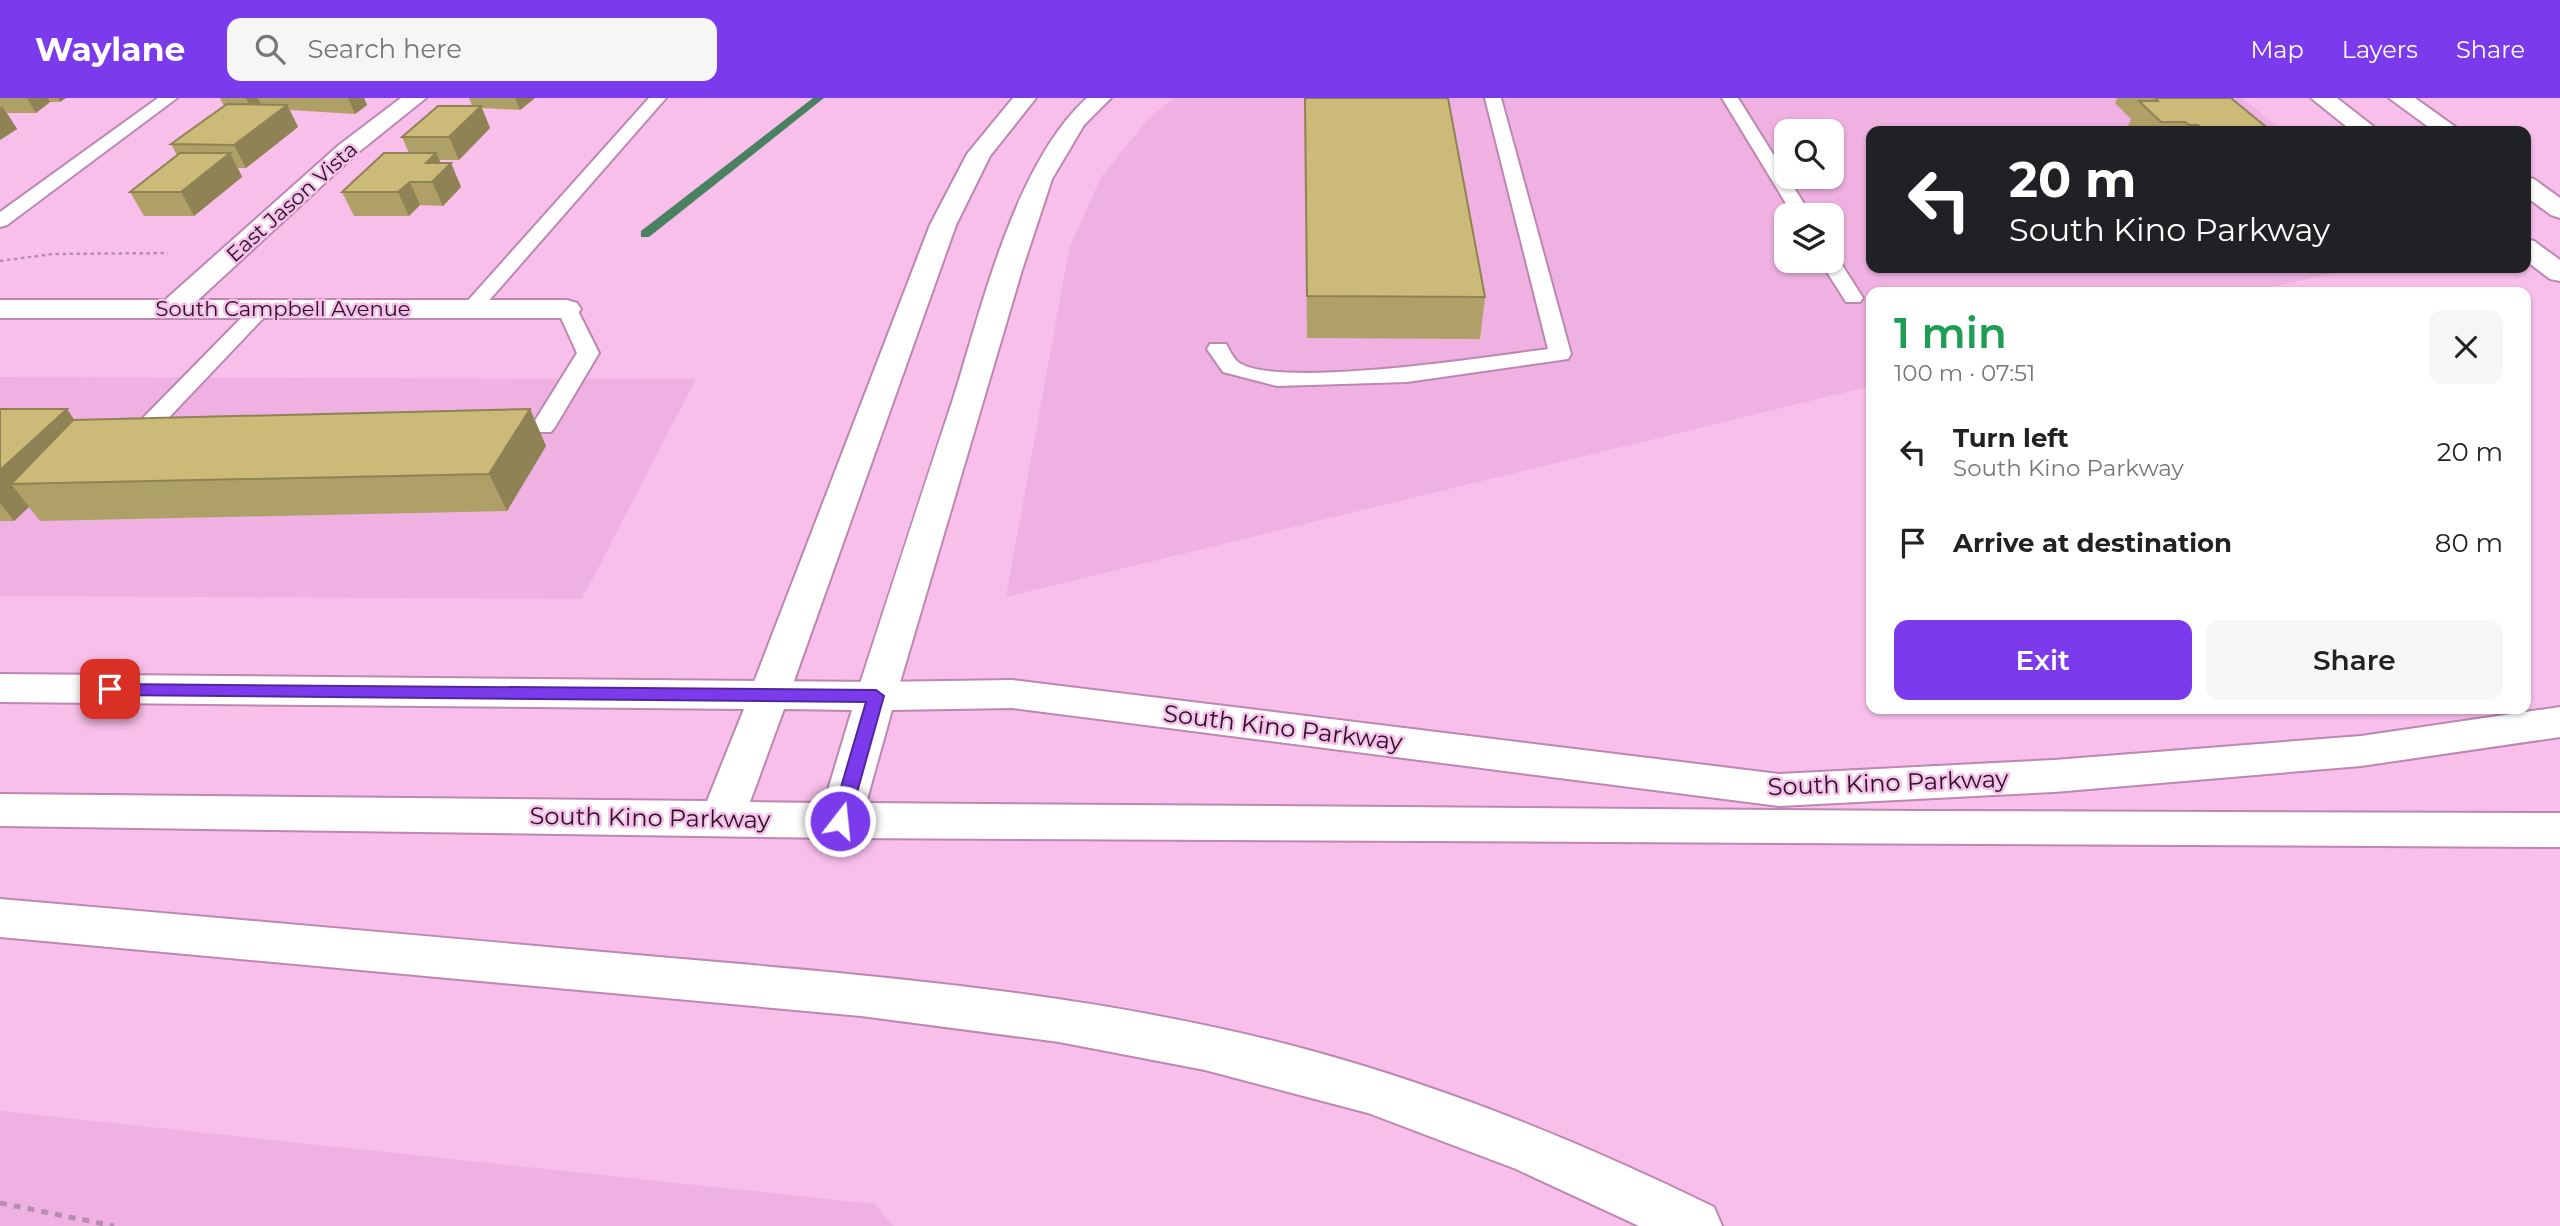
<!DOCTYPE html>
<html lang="en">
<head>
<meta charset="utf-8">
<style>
  body { margin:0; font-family:Montserrat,sans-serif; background:#f6f6f6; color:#222; height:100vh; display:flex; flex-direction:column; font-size:26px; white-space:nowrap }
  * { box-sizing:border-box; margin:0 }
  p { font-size:23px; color:#767676 }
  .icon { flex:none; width:38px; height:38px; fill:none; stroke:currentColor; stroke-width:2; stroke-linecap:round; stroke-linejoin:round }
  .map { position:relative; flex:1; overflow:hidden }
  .drawer { position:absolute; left:1866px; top:189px; width:665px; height:427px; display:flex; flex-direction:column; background:#fff; border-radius:14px; box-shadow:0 2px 5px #0004 }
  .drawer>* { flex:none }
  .hud { position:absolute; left:1866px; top:28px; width:665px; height:147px; border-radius:14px; box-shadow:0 2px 5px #0004; background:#202124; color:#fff; overflow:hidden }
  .buttons { position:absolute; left:1774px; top:21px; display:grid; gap:14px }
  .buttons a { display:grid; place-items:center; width:70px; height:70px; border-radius:14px; background:#fff; box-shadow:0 2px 5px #0004; font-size:35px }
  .pin { position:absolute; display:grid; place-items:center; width:60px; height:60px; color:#fff; margin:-30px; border-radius:14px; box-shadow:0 4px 10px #0006 }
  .me { position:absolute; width:77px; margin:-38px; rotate:16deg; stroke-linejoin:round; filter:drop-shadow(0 0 5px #0008) }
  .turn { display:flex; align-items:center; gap:24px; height:147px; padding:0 28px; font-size:32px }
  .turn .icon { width:91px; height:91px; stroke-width:2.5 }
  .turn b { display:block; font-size:49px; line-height:60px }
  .round { display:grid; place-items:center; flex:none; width:74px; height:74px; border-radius:14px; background:#f6f6f6 }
  .summary { display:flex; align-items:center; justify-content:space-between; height:119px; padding:0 28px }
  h1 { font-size:42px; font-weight:600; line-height:52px; color:#1e9e55 }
  .button { display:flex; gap:14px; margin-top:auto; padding:14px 28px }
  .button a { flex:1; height:80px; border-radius:14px; background:#7c3aed; color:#fff; font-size:28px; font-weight:600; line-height:80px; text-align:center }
  .button a+a { background:#f6f6f6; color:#222 }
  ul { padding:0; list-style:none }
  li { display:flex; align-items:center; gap:21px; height:91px; padding:0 28px }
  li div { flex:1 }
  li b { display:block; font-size:26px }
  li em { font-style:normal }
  header { display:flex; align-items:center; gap:42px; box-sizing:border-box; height:98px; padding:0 35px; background:#7c3aed; color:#fff }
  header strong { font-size:33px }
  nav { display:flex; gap:38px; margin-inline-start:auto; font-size:24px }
  .search { width:490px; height:63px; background:#f6f6f6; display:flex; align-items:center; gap:18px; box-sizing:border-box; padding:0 24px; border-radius:14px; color:#767676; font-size:26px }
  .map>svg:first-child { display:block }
  .built { fill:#eeb1e1; fill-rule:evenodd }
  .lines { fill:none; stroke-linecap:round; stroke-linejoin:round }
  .stream { fill:#4a8160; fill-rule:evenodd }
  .service-casing { stroke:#bc87b1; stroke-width:4 }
  .minor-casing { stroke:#bc87b1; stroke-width:4 }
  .primary-casing { stroke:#bc87b1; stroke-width:4 }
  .motorway-casing { stroke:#bc87b1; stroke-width:4 }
  .path-far1 { stroke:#b98baf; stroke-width:2.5; stroke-dasharray:3.5 3.5; stroke-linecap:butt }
  .path { stroke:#b98baf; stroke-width:5; stroke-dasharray:7 7; stroke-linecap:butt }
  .service { fill:#fff; fill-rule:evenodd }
  .minor { fill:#fff; fill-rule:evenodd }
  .primary { fill:#fff; fill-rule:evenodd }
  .motorway { fill:#fff; fill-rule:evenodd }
  .wall { fill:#afa068 }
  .shaded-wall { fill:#8f8255 }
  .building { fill:#ccba79; stroke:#8f8255; stroke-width:2 }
  .route { fill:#7c3aed; stroke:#51269a; stroke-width:2 }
  .labels { text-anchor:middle; stroke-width:5; stroke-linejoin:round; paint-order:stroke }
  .far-street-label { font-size:21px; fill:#271324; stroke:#f8bfeb }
  .street-label { font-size:24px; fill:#271324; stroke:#f8bfeb }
</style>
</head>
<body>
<header>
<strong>Waylane</strong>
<div class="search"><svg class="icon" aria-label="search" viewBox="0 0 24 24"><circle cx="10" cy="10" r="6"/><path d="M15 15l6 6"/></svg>Search here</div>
<nav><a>Map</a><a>Layers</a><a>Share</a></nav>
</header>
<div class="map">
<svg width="2560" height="1128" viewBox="0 0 2560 1128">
  <rect width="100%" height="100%" fill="#f8bfeb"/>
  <g class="built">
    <path d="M1173 0H2242L2283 33H1871V170H2353L2253 194H1871V288L1006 499 1069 151 1101 79 1148 21ZM1787 33H1832V79H1787ZM1787 117H1832V163H1787Z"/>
    <path d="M0 279 696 281 582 501 0 498Z"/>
    <path d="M0 1013 875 1106 893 1128H0Z"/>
  </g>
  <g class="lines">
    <path class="stream" d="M813 0H824L649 139H641V133Z"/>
    <g class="service-casing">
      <g id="service">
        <path d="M158 0H177L7 127 0 129V114Z"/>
        <path d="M649 0H666L478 215H464L461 211 464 207Z"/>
        <path d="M1485 0H1501L1571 256 1568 261 1407 284 1277 288 1223 274 1207 251 1210 246H1226C1229 251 1233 260 1238 264 1276 292 1495 258 1548 251Z"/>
        <path d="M1722 0H1738L1811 117H1793Z"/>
        <path d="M1832 158 1837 159 1863 200 1860 204H1846L1820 163H1832Z"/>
        <path d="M261 205 268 207 271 211 268 215 157 332H141L137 327 141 322 254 207Z"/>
        <path d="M567 205 574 207 577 211 599 255 555 329 551 334H535L531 329 577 255 557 211 560 207Z"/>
      </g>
    </g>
    <g class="minor-casing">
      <g id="minor">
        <path d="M401 0H426L355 57 198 202H567L577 205 581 211 577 217 567 220H0V202H165L339 47Z"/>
        <path d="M1013 0H1036L990 58 956 127 789 597 783 607 769 611 755 607 749 597 930 127 967 56Z"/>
        <path d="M1087 0H1111L1084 27 1052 81 1022 172 896 598 890 608 876 612 862 608 856 598C888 499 920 400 953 301 982 209 1015 65 1087 0Z"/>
      </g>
    </g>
    <g class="primary-casing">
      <g id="primary">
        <path d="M2311 0H2337L2379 33H2352Z"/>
        <path d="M2389 0H2415L2461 33H2434Z"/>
        <path d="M2525 79 2534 81 2560 100V120L2551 117 2525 98Z"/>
        <path d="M2525 141 2534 143 2560 162V183L2550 181 2525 162Z"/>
        <path d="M0 576 876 584 1012 582 1779 676 2054 662 2361 638 2560 609V639L2361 668 2054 694 1779 708 1012 610 892 612 866 705 1920 713 2560 715V749L840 740 0 728V696L707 703 744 611 0 604ZM784 611 852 612 824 705 750 704Z"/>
      </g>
    </g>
    <g class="motorway-casing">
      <path id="motorway" d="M0 801C220 820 439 839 659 859 878 878 1099 895 1312 953 1451 991 1585 1046 1714 1109L1722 1128H1639L1516 1071 1368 1015 1205 972 1059 944 861 918 0 839Z"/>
    </g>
    <path class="path-far1" d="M0 163 53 156 168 155"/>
    <path class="path" d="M0 1105 114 1128"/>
    <use href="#service" class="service"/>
    <use href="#minor" class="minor"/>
    <use href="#primary" class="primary"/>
    <use href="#motorway" class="motorway"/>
  </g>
  <g class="wall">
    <path d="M0 0H66L60 4H50L36 15H7L17 31 0 42Z"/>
    <path d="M220 0H364L367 7 355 16 290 12 298 29 246 70H238L242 79 194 118H144L130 94 177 57 171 46 224 8Z"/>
    <path d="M469 0H535L520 12 482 10 490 30 459 62H439L440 65H451L461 89 443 108 420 107 409 118H354L342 94 409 55 402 39 472 8Z"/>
    <path d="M1305 0 1485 199 1480 241 1307 240Z"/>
    <path d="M2117 0H2231L2271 33H2126L2131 21 2115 5Z"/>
    <path d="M0 311H67L74 322 530 311 546 348 507 413 40 423 29 409 14 423H0Z"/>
  </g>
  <g class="shaded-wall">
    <path d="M27 0H48L50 4 36 15Z"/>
    <path d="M58 0H66L60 4Z"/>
    <path d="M246 0H258L263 11 255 17Z"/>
    <path d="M348 0H364L367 7 355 16Z"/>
    <path d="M515 0H535L520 12Z"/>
    <path d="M287 7 298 29 246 70 234 47Z"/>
    <path d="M2 8 17 31 0 42V10Z"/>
    <path d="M481 8 490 30 459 62 449 39Z"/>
    <path d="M230 55 242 79 194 118 181 94Z"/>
    <path d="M436 55 444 72 451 65 461 89 443 108 432 84 426 65Z"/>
    <path d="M410 84 420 107 409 118 398 94Z"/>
    <path d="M67 311 92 348 11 386 29 409 14 423 0 405V372Z"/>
    <path d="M530 311 546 348 507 413 489 376Z"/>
  </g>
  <g class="building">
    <path d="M1305 0H1448L1485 199 1307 198Z"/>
    <path d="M2155 0H2231L2271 33H2204L2198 27H2189L2185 24H2161L2139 3H2158Z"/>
    <path d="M227 6 287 7 234 47 171 46Z"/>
    <path d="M438 8H481L449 39H402Z"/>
    <path d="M180 55H230L181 94H130Z"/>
    <path d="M384 55H436L426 65H451L432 84H410L398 94H342Z"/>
    <path d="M0 311H67L0 372Z"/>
    <path d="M530 311 489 376 11 386 73 322Z"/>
  </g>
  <path class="route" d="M110 586 876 592 884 598 849 723 846 728H834L831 723 866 604 110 597 102 591Z"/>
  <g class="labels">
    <g class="far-street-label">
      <text transform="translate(292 104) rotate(-42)" y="7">East Jason Vista</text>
      <text x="283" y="218">South Campbell Avenue</text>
    </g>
    <g class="street-label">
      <text transform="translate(1283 630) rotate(7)" y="8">South Kino Parkway</text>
      <text transform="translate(1888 685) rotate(-2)" y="8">South Kino Parkway</text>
      <text transform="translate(650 720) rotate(1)" y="8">South Kino Parkway</text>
    </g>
  </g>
</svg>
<div class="buttons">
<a><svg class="icon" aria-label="search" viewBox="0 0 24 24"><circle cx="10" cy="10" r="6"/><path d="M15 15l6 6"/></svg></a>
<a><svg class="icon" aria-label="layers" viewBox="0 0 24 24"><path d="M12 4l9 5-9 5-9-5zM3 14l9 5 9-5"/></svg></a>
</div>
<div class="pin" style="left:110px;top:591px;background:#d93025"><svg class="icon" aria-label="arrive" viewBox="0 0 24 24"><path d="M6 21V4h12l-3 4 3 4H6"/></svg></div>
<svg class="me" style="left:840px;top:723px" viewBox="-20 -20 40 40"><circle r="17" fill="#7c3aed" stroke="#fff" stroke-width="3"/><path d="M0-11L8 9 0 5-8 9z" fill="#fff"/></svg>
<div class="hud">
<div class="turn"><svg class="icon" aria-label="left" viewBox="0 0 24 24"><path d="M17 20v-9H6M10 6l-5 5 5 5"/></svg><div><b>20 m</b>South Kino Parkway</div></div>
</div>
<section class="drawer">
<div class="summary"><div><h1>1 min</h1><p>100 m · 07:51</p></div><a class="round"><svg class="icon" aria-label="close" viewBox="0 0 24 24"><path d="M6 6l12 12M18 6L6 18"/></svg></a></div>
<ul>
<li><svg class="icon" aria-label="left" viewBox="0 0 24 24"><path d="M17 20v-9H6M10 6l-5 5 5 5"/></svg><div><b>Turn left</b><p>South Kino Parkway</p></div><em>20 m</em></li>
<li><svg class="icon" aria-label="arrive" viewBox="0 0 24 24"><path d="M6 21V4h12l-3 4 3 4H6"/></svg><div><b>Arrive at destination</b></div><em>80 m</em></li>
</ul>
<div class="button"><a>Exit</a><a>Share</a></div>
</section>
</div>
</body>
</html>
